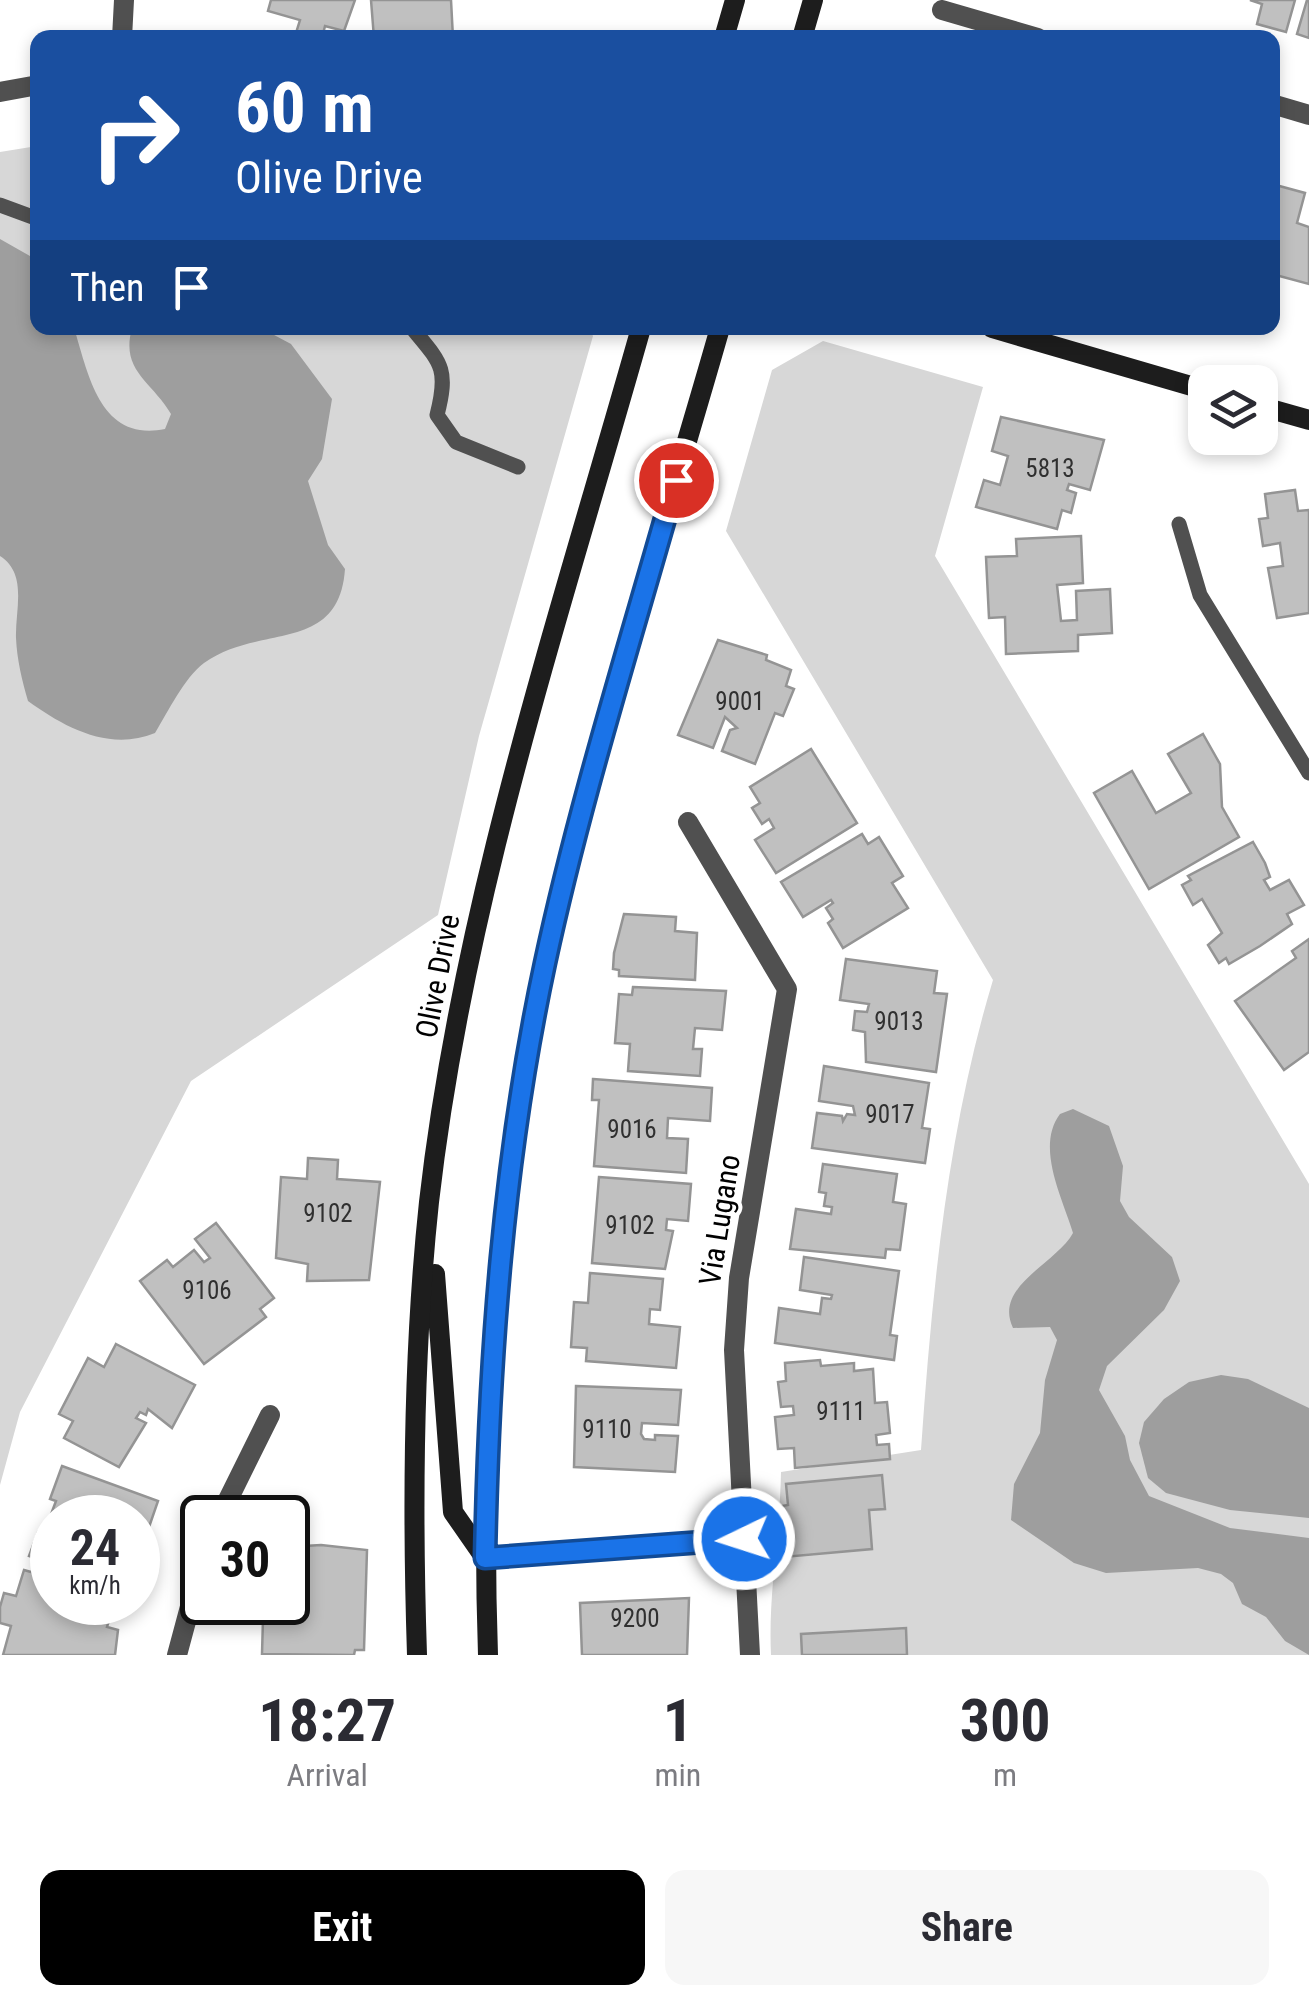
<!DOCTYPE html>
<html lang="en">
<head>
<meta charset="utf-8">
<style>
  body { margin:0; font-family:"Roboto Condensed",sans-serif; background:#f7f7f7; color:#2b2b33; height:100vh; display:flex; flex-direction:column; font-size:38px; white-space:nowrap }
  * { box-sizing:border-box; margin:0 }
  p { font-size:32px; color:#7c7c81 }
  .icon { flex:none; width:55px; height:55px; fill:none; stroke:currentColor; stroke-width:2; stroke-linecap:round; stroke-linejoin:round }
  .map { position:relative; height:1655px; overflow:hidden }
  .sheet { display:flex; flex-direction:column; background:#fff; flex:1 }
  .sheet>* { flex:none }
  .banner { position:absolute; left:30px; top:30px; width:1250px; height:305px; border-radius:20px; box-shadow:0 5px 15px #0003; background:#1a4fa0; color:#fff; overflow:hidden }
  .fabs { position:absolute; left:1188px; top:365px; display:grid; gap:20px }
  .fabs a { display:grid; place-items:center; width:90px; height:90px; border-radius:20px; background:#fff; box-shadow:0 5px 15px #0003; font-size:50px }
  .speed { position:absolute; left:30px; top:1495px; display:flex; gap:20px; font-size:50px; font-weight:700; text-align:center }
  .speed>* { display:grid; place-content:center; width:130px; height:130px; border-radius:50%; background:#fff; box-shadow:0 5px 15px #0003; line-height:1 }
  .speed small { font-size:25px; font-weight:400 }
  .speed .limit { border:5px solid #111; border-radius:15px; background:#fff; color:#111 }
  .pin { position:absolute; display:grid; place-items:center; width:85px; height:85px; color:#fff; margin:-42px; border:5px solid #fff; border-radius:50%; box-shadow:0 2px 10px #0007 }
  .me { position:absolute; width:110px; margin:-55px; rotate:266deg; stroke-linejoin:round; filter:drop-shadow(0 0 8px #0008) }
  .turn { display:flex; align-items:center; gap:35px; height:210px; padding:0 40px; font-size:45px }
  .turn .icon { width:130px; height:130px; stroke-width:2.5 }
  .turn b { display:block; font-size:70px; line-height:85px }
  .then { display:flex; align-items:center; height:95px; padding:0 40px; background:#0003; gap:20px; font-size:38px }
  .eta { display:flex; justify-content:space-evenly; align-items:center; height:170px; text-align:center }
  .eta b { font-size:60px; font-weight:700; line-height:70px }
  .action { display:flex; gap:20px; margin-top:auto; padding:20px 40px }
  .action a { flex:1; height:115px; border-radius:20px; background:#000; color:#fff; font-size:40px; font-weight:700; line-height:115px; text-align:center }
  .action a+a { background:#f7f7f7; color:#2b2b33 }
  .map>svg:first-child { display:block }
  .green { fill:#d7d7d7 }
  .water { fill:#9e9e9e }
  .building { fill:#c0c0c0; stroke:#949494; stroke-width:2.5 }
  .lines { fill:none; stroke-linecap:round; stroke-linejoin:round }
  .service { stroke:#505050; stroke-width:15 }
  .minor { stroke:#505050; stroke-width:20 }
  .secondary { stroke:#1d1d1d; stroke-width:20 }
  .route-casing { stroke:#114b97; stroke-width:25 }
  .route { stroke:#1a73e8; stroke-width:18 }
  .labels { text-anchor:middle; stroke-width:8; stroke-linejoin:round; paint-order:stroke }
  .number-label { font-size:25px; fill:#303030 }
  .street-label { font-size:30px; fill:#000; stroke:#fff }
</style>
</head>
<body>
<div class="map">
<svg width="1309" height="1655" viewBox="0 0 1309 1655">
  <rect width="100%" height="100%" fill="#fff"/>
  <g class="green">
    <path d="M37 146 38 328H589L593 336 479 736 438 915 191 1081 20 1412 0 1485V152Z"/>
    <path d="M823 341 983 387 935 556 1309 1184V1655H771C768 1596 780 1533 781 1472L921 1450C932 1292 947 1132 993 980L726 531 772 370Z"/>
  </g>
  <g class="water">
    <path d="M0 239 37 260 38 328H74C89 376 100 442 165 429L171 414C152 381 120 371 132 328H261L291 344 332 399 322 459 308 481 328 545 345 569C339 655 259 623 204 663 184 678 168 712 155 733 109 752 64 727 28 701 22 680 17 660 16 638 15 610 28 574 0 556Z"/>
    <path d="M1073 1109 1109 1126 1123 1166 1120 1201 1129 1217 1172 1257 1180 1281 1164 1310 1107 1366 1099 1390 1125 1436 1130 1460 1149 1496 1230 1528 1309 1538V1655L1285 1641 1266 1617 1242 1604 1233 1583 1221 1574 1198 1568 1106 1573 1074 1563 1011 1520 1014 1484 1040 1433 1045 1380 1057 1340 1050 1327 1013 1328C993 1286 1056 1264 1073 1233 1063 1199 1035 1147 1060 1114Z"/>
    <path d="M1221 1375 1248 1379 1309 1408V1518L1230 1510 1166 1493 1148 1478 1139 1443 1144 1422 1164 1399 1189 1382Z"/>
  </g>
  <g class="building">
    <path d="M271 0H355L344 31 325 26 322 38 296 33 300 20 268 11Z"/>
    <path d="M371 0H451L453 38H374Z"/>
    <path d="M1250 0H1295L1286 32 1257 24 1262 4Z"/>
    <path d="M1307 0H1309V38L1297 34Z"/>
    <path d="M1272 184 1305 193 1297 223 1309 227V284L1272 274Z"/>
    <path d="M1001 417 1104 440 1090 490 1069 484 1067 490 1076 493 1071 513 1062 510 1057 529 976 507 984 480 1000 485 1008 456 992 451Z"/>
    <path d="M1295 490 1298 511 1309 510V613L1277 618 1268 568 1283 566 1280 543 1263 546 1259 519 1268 518 1265 494Z"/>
    <path d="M1081 536 1083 583 1057 585 1061 621 1077 620 1076 591 1110 589 1112 633 1078 635V651L1006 654 1005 617 989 618 986 557 1017 556 1016 539Z"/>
    <path d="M718 640 767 655 766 660 791 670 786 686 794 689 783 716 775 713 755 764 722 751 730 730 737 728 725 717 713 748 678 735Z"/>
    <path d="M1203 734 1220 764 1222 807 1239 837 1149 889 1094 793 1132 771 1156 813 1191 793 1168 754Z"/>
    <path d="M811 749 857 823 776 873 755 840 774 828 769 819 762 824 752 808 760 803 750 787Z"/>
    <path d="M862 834 868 844 879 837 903 876 892 883 908 908 843 948 828 923 833 919 826 908 833 903 831 900 803 917 781 882Z"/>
    <path d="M1253 842 1265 863 1270 877 1264 880 1270 890 1289 880 1304 905 1287 914 1292 924 1260 946 1229 964 1226 958 1219 963 1208 945 1222 933 1202 899 1193 905 1182 885 1191 880 1188 876Z"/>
    <path d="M624 914 676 917 675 931 697 933 695 980 619 976V970L613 969 614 953Z"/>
    <path d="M1309 939V1052L1284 1070 1235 1001 1296 958 1292 951Z"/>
    <path d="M846 959 937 971 934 993 947 994 936 1072 866 1062 865 1032 853 1030 855 1011 867 1012 869 1004 840 1000Z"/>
    <path d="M633 987 726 991 722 1030 695 1028 693 1049H702L700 1076 628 1071 630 1044 615 1043 619 994 632 995Z"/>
    <path d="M824 1066 929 1083 922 1128 930 1129 925 1163 812 1148 817 1113 842 1116 843 1121 847 1114 855 1115 853 1106 819 1101Z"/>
    <path d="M593 1079 712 1088 710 1121 668 1118 667 1138 688 1139 686 1173 594 1166 599 1100H592Z"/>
    <path d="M308 1158 338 1160 337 1179 380 1182 369 1280 307 1281 308 1264 276 1258 281 1177 307 1179Z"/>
    <path d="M823 1164 897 1174 893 1202 906 1204 900 1250 886 1249 885 1258 790 1249 796 1209 831 1214 832 1207 824 1206 826 1193 819 1192Z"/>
    <path d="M599 1177 691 1184 688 1221 667 1219 666 1230 673 1231 665 1269 592 1263Z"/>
    <path d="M216 1223 274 1298 260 1309 266 1317 204 1364 140 1281 167 1260 173 1267 194 1250 204 1262 210 1258 195 1239Z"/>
    <path d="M804 1257 899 1271 890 1335 897 1336 894 1360 775 1343 779 1308 820 1314 822 1298 831 1299 832 1295 800 1290Z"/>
    <path d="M590 1273 663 1279 660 1310 650 1309 649 1324 680 1327 676 1368 586 1361 587 1348 571 1347 574 1302 588 1303Z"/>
    <path d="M116 1344 195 1385 172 1428 148 1409 146 1415 140 1412 136 1418 146 1423 119 1467 64 1438 73 1421 59 1414 88 1358 104 1367Z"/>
    <path d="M820 1360 821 1366 854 1363V1371L873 1369 875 1403 887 1402 890 1433 876 1435 877 1445 889 1444 890 1459 795 1468 794 1448 778 1449 775 1417 794 1415 793 1406 781 1407 778 1382 786 1381 785 1363Z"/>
    <path d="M576 1386 681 1390 678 1425 642 1423 641 1434 644 1439 655 1440V1435L678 1436 675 1472 574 1467Z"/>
    <path d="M62 1466 158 1501 148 1530 144 1529 138 1558V1518H52V1527L47 1525 56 1501 50 1499Z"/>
    <path d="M882 1475 885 1509 869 1510 872 1549 784 1557 782 1506 788 1505 786 1484Z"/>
    <path d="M38 1532 52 1537V1564L29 1556Z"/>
    <path d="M321 1545 367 1550 364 1650H355L354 1655 262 1654 263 1619 294 1620V1607L304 1608 305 1570 294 1569V1577L288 1576V1547Z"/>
    <path d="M24 1570 52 1578V1602H106L105 1609 112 1611 107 1627 118 1630 115 1655H3L11 1626 0 1623V1607L4 1593 16 1596Z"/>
    <path d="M689 1598 687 1655H582L580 1603Z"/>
    <path d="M906 1628 907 1655H802L801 1634Z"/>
  </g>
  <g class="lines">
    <g class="service">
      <path d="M0 205 38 219"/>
      <path d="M412 328C441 363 449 368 437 415L456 442 518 467"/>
      <path d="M1179 524 1200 595 1309 773"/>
    </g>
    <g class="minor">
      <path d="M942 10 1038 38"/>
      <path d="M122 38 124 0"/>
      <path d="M0 92 38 85"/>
      <path d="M1272 104 1309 115"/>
      <path d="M688 822 787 989 739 1278 734 1350 750 1655"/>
      <path d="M219 1518 270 1415"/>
      <path d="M485 1558 744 1539"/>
      <path d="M177 1655 202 1562"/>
    </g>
    <g class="secondary">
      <path d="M724 38 735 0"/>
      <path d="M802 38 813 0"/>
      <path d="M992 328 1205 390"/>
      <path d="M1260 406 1309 420"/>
      <path d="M435 1274 453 1512 485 1558"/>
      <path d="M417 1655C412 1504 413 1352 429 1202 463 903 560 615 641 328"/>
      <path d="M488 1655C480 1423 496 1190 545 963 591 748 660 538 720 328"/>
    </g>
  </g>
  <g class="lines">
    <g class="route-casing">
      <path id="route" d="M676 480C631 640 580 800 545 963 503 1159 489 1358 485 1558L744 1539"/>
    </g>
    <use href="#route" class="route"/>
  </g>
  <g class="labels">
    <g class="number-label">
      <text x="1050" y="477">5813</text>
      <text x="740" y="710">9001</text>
      <text x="899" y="1030">9013</text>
      <text x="890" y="1123">9017</text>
      <text x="632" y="1138">9016</text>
      <text x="328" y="1222">9102</text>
      <text x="630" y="1234">9102</text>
      <text x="207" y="1299">9106</text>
      <text x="841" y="1420">9111</text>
      <text x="607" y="1438">9110</text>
      <text x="635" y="1627">9200</text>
    </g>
    <g class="street-label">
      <text transform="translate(438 976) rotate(-79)" y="10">Olive Drive</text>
      <text transform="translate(720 1220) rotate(-81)" y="10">Via Lugano</text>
    </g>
  </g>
</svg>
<div class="fabs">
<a><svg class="icon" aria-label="layers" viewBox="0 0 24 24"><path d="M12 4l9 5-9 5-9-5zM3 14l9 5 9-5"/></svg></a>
</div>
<div class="speed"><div>24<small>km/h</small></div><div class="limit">30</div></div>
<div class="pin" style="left:676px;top:480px;background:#d93025"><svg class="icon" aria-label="arrive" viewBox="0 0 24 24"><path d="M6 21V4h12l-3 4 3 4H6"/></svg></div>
<svg class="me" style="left:744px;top:1539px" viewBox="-20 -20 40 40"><circle r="17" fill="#1a73e8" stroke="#fff" stroke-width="3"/><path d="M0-11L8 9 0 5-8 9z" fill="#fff"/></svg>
<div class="banner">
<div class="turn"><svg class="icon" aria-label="right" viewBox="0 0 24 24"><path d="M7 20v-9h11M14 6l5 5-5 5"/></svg><div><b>60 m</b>Olive Drive</div></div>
<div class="then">Then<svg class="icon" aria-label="arrive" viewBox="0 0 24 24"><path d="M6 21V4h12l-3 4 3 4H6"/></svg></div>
</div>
</div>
<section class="sheet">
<div class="eta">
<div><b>18:27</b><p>Arrival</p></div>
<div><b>1</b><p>min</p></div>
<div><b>300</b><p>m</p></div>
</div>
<div class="action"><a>Exit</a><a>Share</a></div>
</section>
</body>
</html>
